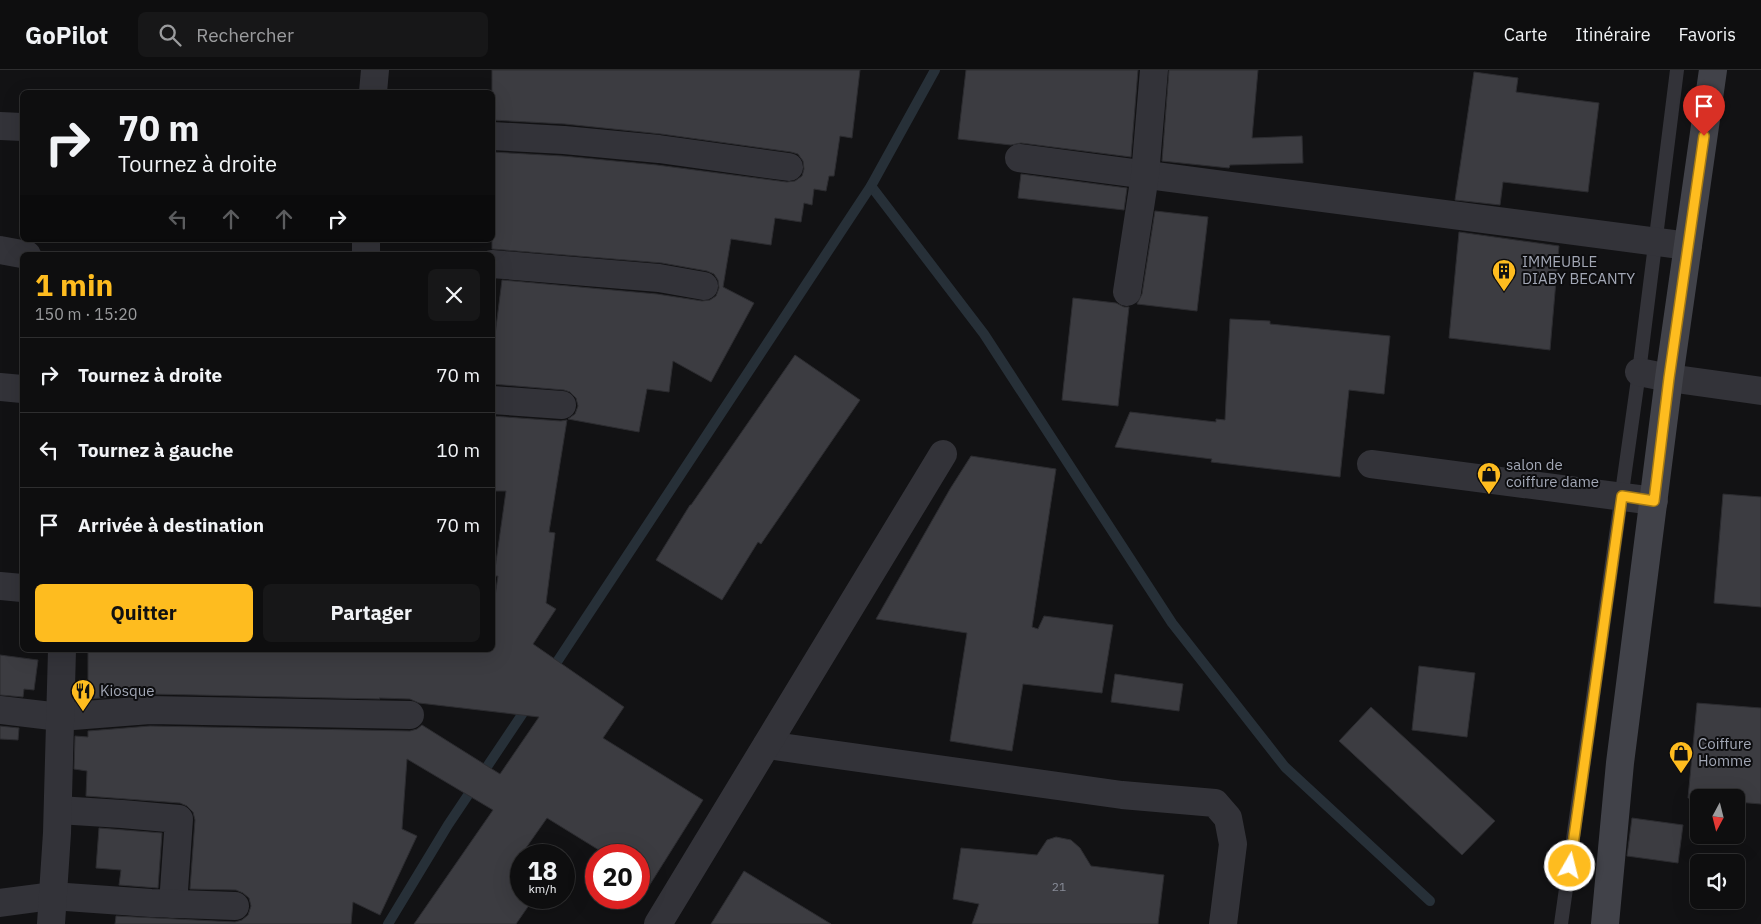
<!DOCTYPE html>
<html lang="fr">
<head>
<meta charset="utf-8">
<style>
  body { margin:0; font-family:"IBM Plex Sans",sans-serif; background:#171718; color:#f1f3f6; height:100vh; display:flex; flex-direction:column; font-size:19px; white-space:nowrap }
  * { box-sizing:border-box; margin:0 }
  p { font-size:16px; color:#9b9c9e }
  .icon { flex:none; width:28px; height:28px; fill:none; stroke:currentColor; stroke-width:2; stroke-linecap:round; stroke-linejoin:round }
  .map { position:relative; flex:1; overflow:hidden }
  .sheet { position:absolute; left:20px; top:182px; width:475px; height:400px; display:flex; flex-direction:column; background:#0e0e0f; border-radius:8px; box-shadow:0 5px 20px #0002,0 0 0 1px #2e2e2f }
  .sheet>* { flex:none }
  .banner { position:absolute; left:20px; top:20px; width:475px; height:152px; border-radius:8px; box-shadow:0 5px 20px #0002,0 0 0 1px #2e2e2f; background:#0e0e0f; color:#f1f3f6; overflow:hidden }
  .needle { width:32px; rotate:187deg }
  .controls { position:absolute; left:1690px; top:719px; display:grid; gap:10px }
  .controls a { display:grid; place-items:center; width:55px; height:55px; border-radius:8px; background:#0e0e0f; box-shadow:0 5px 20px #0002,0 0 0 1px #2e2e2f; font-size:25px }
  .speed { position:absolute; left:510px; top:774px; display:flex; gap:10px; font-size:25px; font-weight:700; text-align:center }
  .speed>* { display:grid; place-content:center; width:65px; height:65px; border-radius:50%; background:#0e0e0f; box-shadow:0 5px 20px #0002,0 0 0 1px #2e2e2f; line-height:1 }
  .speed small { font-size:12px; font-weight:400 }
  .speed .limit { border:8px solid #d22; background:#fff; color:#111 }
  .pin { position:absolute; display:grid; place-items:center; width:42px; height:42px; color:#fff; margin:-51px -21px; border-radius:50% 50% 50% 0; rotate:-45deg; box-shadow:0 0 5px #0007 }
  .pin .icon { rotate:45deg }
  .me { position:absolute; width:55px; margin:-28px; rotate:8deg; stroke-linejoin:round; filter:drop-shadow(0 0 4px #0008) }
  .turn { display:flex; align-items:center; gap:18px; height:105px; padding:0 15px; font-size:22px }
  .turn .icon { width:65px; height:65px; stroke-width:2.5 }
  .turn b { display:block; font-size:35px; line-height:42px }
  .lanes { display:flex; align-items:center; height:48px; padding:0 15px; background:#0003; justify-content:center; gap:25px; direction:ltr }
  .lanes .off { opacity:.35 }
  .round { display:grid; place-items:center; flex:none; width:52px; height:52px; border-radius:8px; background:#171718 }
  .summary { display:flex; align-items:center; justify-content:space-between; height:85px; padding:0 15px }
  h1 { font-size:30px; font-weight:800; line-height:38px; color:#febc1f }
  .primary-button { display:flex; gap:10px; margin-top:auto; padding:10px 15px }
  .primary-button a { flex:1; height:58px; border-radius:8px; background:#febc1f; color:#111; font-size:20px; font-weight:800; line-height:58px; text-align:center }
  .primary-button a+a { background:#171718; color:#f1f3f6 }
  ul { padding:0; list-style:none }
  li { display:flex; align-items:center; gap:15px; height:75px; padding:0 15px; border-top:1px solid #2e2e2f }
  li div { flex:1 }
  li b { display:block; font-size:19px }
  li em { font-style:normal }
  header { display:flex; align-items:center; gap:30px; box-sizing:border-box; height:70px; padding:0 25px; background:#0e0e0f; border-bottom:1px solid #2e2e2f }
  header strong { font-size:24px }
  nav { display:flex; gap:28px; margin-inline-start:auto; font-size:18px }
  .search { width:350px; height:45px; background:#171718; display:flex; align-items:center; gap:12px; box-sizing:border-box; padding:0 18px; border-radius:8px; color:#9b9c9e; font-size:19px }
  .map>svg:first-child { display:block }
  .lines { fill:none; stroke-linecap:round; stroke-linejoin:round }
  .stream { stroke:#273038; stroke-width:10 }
  .building { fill:#3c3c41; stroke:#2c2c30 }
  .lane { stroke:#333339; stroke-width:14 }
  .street { stroke:#333339; stroke-width:28 }
  .secondary { stroke:#414249; stroke-width:28 }
  .route-casing { stroke:#a57a14; stroke-width:12 }
  .route { stroke:#febc1f; stroke-width:9 }
  .labels { text-anchor:middle; stroke-width:4; stroke-linejoin:round; paint-order:stroke }
  .number-label { font-size:12px; fill:#888c98 }
  .poi-label { font-size:15px; fill:#a2a7b5; stroke:#0d0d0f; text-anchor:start }
</style>
</head>
<body>
<header>
<strong>GoPilot</strong>
<div class="search"><svg class="icon" aria-label="search" viewBox="0 0 24 24"><circle cx="10" cy="10" r="6"/><path d="M15 15l6 6"/></svg>Rechercher</div>
<nav><a>Carte</a><a>Itinéraire</a><a>Favoris</a></nav>
</header>
<div class="map">
<svg width="1761" height="854" viewBox="0 0 1761 854">
  <rect width="100%" height="100%" fill="#121214"/>
  <g class="lines">
    <g class="stream">
      <path d="M871 116 984 264 1172 553 1285 697 1430 831"/>
      <path d="M551 601 871 116 935 0"/>
      <path d="M388 854 448 755 529 634"/>
    </g>
  </g>
  <g class="building">
    <path d="M492 0H860L852 68 840 66 834 106H829L826 121 814 119 812 135 804 133 801 152 775 148 771 175 731 169 723 217 754 233 711 312 673 291 669 322 647 319 639 362 568 349 575 344 578 336 576 328 570 322 564 320 492 314V289L502 210 657 224 702 231 710 230 716 226 719 218 718 210 714 204 707 201 662 193 492 179V82L563 86 657 95 787 112 795 111 802 106 804 99 803 91 798 84 791 82 661 64 565 54 492 50Z"/>
    <path d="M966 0H1138L1131 87 1021 73 1011 75 958 69Z"/>
    <path d="M1169 0H1258L1252 68 1302 66 1303 93 1230 95 1229 98 1162 91Z"/>
    <path d="M1474 2 1518 8 1516 22 1599 33 1588 122 1503 112 1500 135 1455 130Z"/>
    <path d="M1021 104 1127 118 1124 140 1018 128Z"/>
    <path d="M1155 141 1208 147 1197 241 1137 234 1142 224Z"/>
    <path d="M1459 162 1559 176 1550 280 1449 268Z"/>
    <path d="M1073 228 1116 233 1124 237H1129L1118 336 1062 330Z"/>
    <path d="M1230 249 1270 251V254L1390 266 1384 324 1349 320 1340 407 1211 392 1212 389 1115 377 1130 342 1216 352V349L1225 350Z"/>
    <path d="M795 285 860 330 761 474 758 472 722 530 656 490 690 435H691Z"/>
    <path d="M492 346 561 351 567 350 549 462 555 463 546 533 556 539 533 574 624 637 603 668 703 730 639 832V785H607L547 748 521 785V828H534L516 854H414L493 740 407 689 402 759 417 766 380 845 353 832 351 854H115L116 846 235 852 242 850 248 845 251 836 249 828 243 823 236 820 190 819 195 750 193 742 187 736 180 733 86 726 87 701 74 699 75 666 88 667V661L150 656 410 661 417 659 422 655 500 704 539 647 419 633 410 629 379 628 380 629 150 624 88 629V580H492V547L498 506H494L506 421H492Z"/>
    <path d="M971 386 1056 399 1032 557 1038 559 1044 546 1113 555 1102 623 1023 614 1012 681 950 671 967 563 876 549 950 419Z"/>
    <path d="M1723 424 1761 427V537L1714 533Z"/>
    <path d="M0 585 38 590 34 620 24 619 23 627 0 625Z"/>
    <path d="M1419 596 1475 603 1467 667 1412 660Z"/>
    <path d="M1115 604 1183 614 1179 641 1111 632Z"/>
    <path d="M1697 633 1761 638V734L1736 732V728H1688Z"/>
    <path d="M1371 637 1495 751 1462 785 1339 671Z"/>
    <path d="M0 656 19 658 18 670 0 669Z"/>
    <path d="M1632 748 1683 755 1678 793 1627 786Z"/>
    <path d="M99 758 162 763 158 818 119 815 121 800 96 798Z"/>
    <path d="M1056 767 1071 770 1080 778 1091 796 1164 805 1158 854H972L979 834 953 829 961 778 1037 785 1047 770Z"/>
    <path d="M744 801 831 854H711Z"/>
  </g>
  <g class="lines">
    <path class="lane" d="M1561 854 1639 302 1677 0"/>
    <g class="street">
      <path d="M373 22 375 0"/>
      <path d="M0 56 22 57"/>
      <path d="M492 66 564 70 659 79 789 97"/>
      <path d="M1019 88 1688 176"/>
      <path d="M0 180 27 185"/>
      <path d="M366 185V170"/>
      <path d="M492 194 659 208 704 216"/>
      <path d="M1127 222 1145 105 1154 0"/>
      <path d="M1639 302 1669 308 1761 321"/>
      <path d="M0 317 22 319"/>
      <path d="M492 330 562 335"/>
      <path d="M1371 394 1654 431"/>
      <path d="M0 516 22 518"/>
      <path d="M0 640 60 647 150 640 410 645"/>
      <path d="M767 675 1122 725 1215 733 1228 748 1233 774 1223 854"/>
      <path d="M58 740 122 744 179 749 173 834"/>
      <path d="M0 833 52 826 151 833 235 836"/>
      <path d="M51 854 57 763 62 580"/>
      <path d="M658 854 943 384"/>
    </g>
    <path class="secondary" d="M1605 854 1620 693 1669 308 1713 0"/>
  </g>
  <g class="lines">
    <g class="route-casing">
      <path id="route" d="M1570 796 1622 426 1654 431 1669 308 1704 66"/>
    </g>
    <use href="#route" class="route"/>
  </g>
  <defs>
    <g id="building-pin" transform="scale(1.25)"><path d="M0 17L-7.5 6A9.5 9.5 0 1 1 7.5 6Z" fill="#febc1f" stroke="#0d0d0f"/><path d="M-4-6H4V6H1V3H-1V6H-4ZM-2.5-4.3h1.7v1.8h-1.7ZM.8-4.3h1.7v1.8H.8ZM-2.5-1h1.7V.8h-1.7ZM.8-1h1.7V.8H.8Z" fill="#111"/></g>
    <g id="shop-pin" transform="scale(1.25)"><path d="M0 17L-7.5 6A9.5 9.5 0 1 1 7.5 6Z" fill="#febc1f" stroke="#0d0d0f"/><path d="M-5-2.5h2.3a2.7 3.5 0 0 1 5.4 0H5L5.5 6h-11ZM-1.5-2.5h3a1.5 2.3 0 0 0-3 0Z" fill="#111"/></g>
    <g id="restaurant-pin" transform="scale(1.25)"><path d="M0 17L-7.5 6A9.5 9.5 0 1 1 7.5 6Z" fill="#febc1f" stroke="#0d0d0f"/><path d="M-5-6h1v4h1v-4h1v4h1v-4h1v5L-1.5 .5V6h-2V.5L-5-1ZM5-6V6H3V1.5H1.5Q1.5-4 5-6Z" fill="#111"/></g>
  </defs>
  <g fill-rule="evenodd">
    <use href="#building-pin" x="1504" y="201"/>
    <use href="#shop-pin" x="1489" y="404"/>
    <use href="#restaurant-pin" x="83" y="621"/>
    <use href="#shop-pin" x="1681" y="683"/>
  </g>
  <g class="labels">
    <g class="number-label">
      <text x="1059" y="821">21</text>
    </g>
    <g class="poi-label">
      <text x="1522" y="197">IMMEUBLE<tspan x="1522" dy="17">DIABY BECANTY</tspan></text>
      <text x="1506" y="400">salon de<tspan x="1506" dy="17">coiffure dame</tspan></text>
      <text x="100" y="626">Kiosque</text>
      <text x="1698" y="679">Coiffure<tspan x="1698" dy="17">Homme</tspan></text>
    </g>
  </g>
</svg>
<div class="controls">
<a><svg class="needle" viewBox="-14 -14 28 28"><path d="M0-13l5 13h-10z" fill="#e53935"/><path d="M0 13l5-13h-10z" fill="#9b9c9e"/></svg></a>
<a><svg class="icon" aria-label="sound" viewBox="0 0 24 24"><path d="M4 9h4l5-4v14l-5-4H4zM17 9q2 3 0 6"/></svg></a>
</div>
<div class="speed"><div>18<small>km/h</small></div><div class="limit">20</div></div>
<div class="pin" style="left:1704px;top:66px;background:#d93025"><svg class="icon" aria-label="arrive" viewBox="0 0 24 24"><path d="M6 21V4h12l-3 4 3 4H6"/></svg></div>
<svg class="me" style="left:1570px;top:796px" viewBox="-20 -20 40 40"><circle r="17" fill="#febc1f" stroke="#fff" stroke-width="3"/><path d="M0-11L8 9 0 5-8 9z" fill="#fff"/></svg>
<div class="banner">
<div class="turn"><svg class="icon" aria-label="right" viewBox="0 0 24 24"><path d="M7 20v-9h11M14 6l5 5-5 5"/></svg><div><b>70 m</b>Tournez à droite</div></div>
<div class="lanes"><svg class="icon off" aria-label="left" viewBox="0 0 24 24"><path d="M17 20v-9H6M10 6l-5 5 5 5"/></svg><svg class="icon off" aria-label="ahead" viewBox="0 0 24 24"><path d="M12 20V5M6 11l6-6 6 6"/></svg><svg class="icon off" aria-label="ahead" viewBox="0 0 24 24"><path d="M12 20V5M6 11l6-6 6 6"/></svg><svg class="icon" aria-label="right" viewBox="0 0 24 24"><path d="M7 20v-9h11M14 6l5 5-5 5"/></svg></div>
</div>
<section class="sheet">
<div class="summary"><div><h1>1 min</h1><p>150 m · 15:20</p></div><a class="round"><svg class="icon" aria-label="close" viewBox="0 0 24 24"><path d="M6 6l12 12M18 6L6 18"/></svg></a></div>
<ul>
<li><svg class="icon" aria-label="right" viewBox="0 0 24 24"><path d="M7 20v-9h11M14 6l5 5-5 5"/></svg><div><b>Tournez à droite</b></div><em>70 m</em></li>
<li><svg class="icon" aria-label="left" viewBox="0 0 24 24"><path d="M17 20v-9H6M10 6l-5 5 5 5"/></svg><div><b>Tournez à gauche</b></div><em>10 m</em></li>
<li><svg class="icon" aria-label="arrive" viewBox="0 0 24 24"><path d="M6 21V4h12l-3 4 3 4H6"/></svg><div><b>Arrivée à destination</b></div><em>70 m</em></li>
</ul>
<div class="primary-button"><a>Quitter</a><a>Partager</a></div>
</section>
</div>
</body>
</html>
